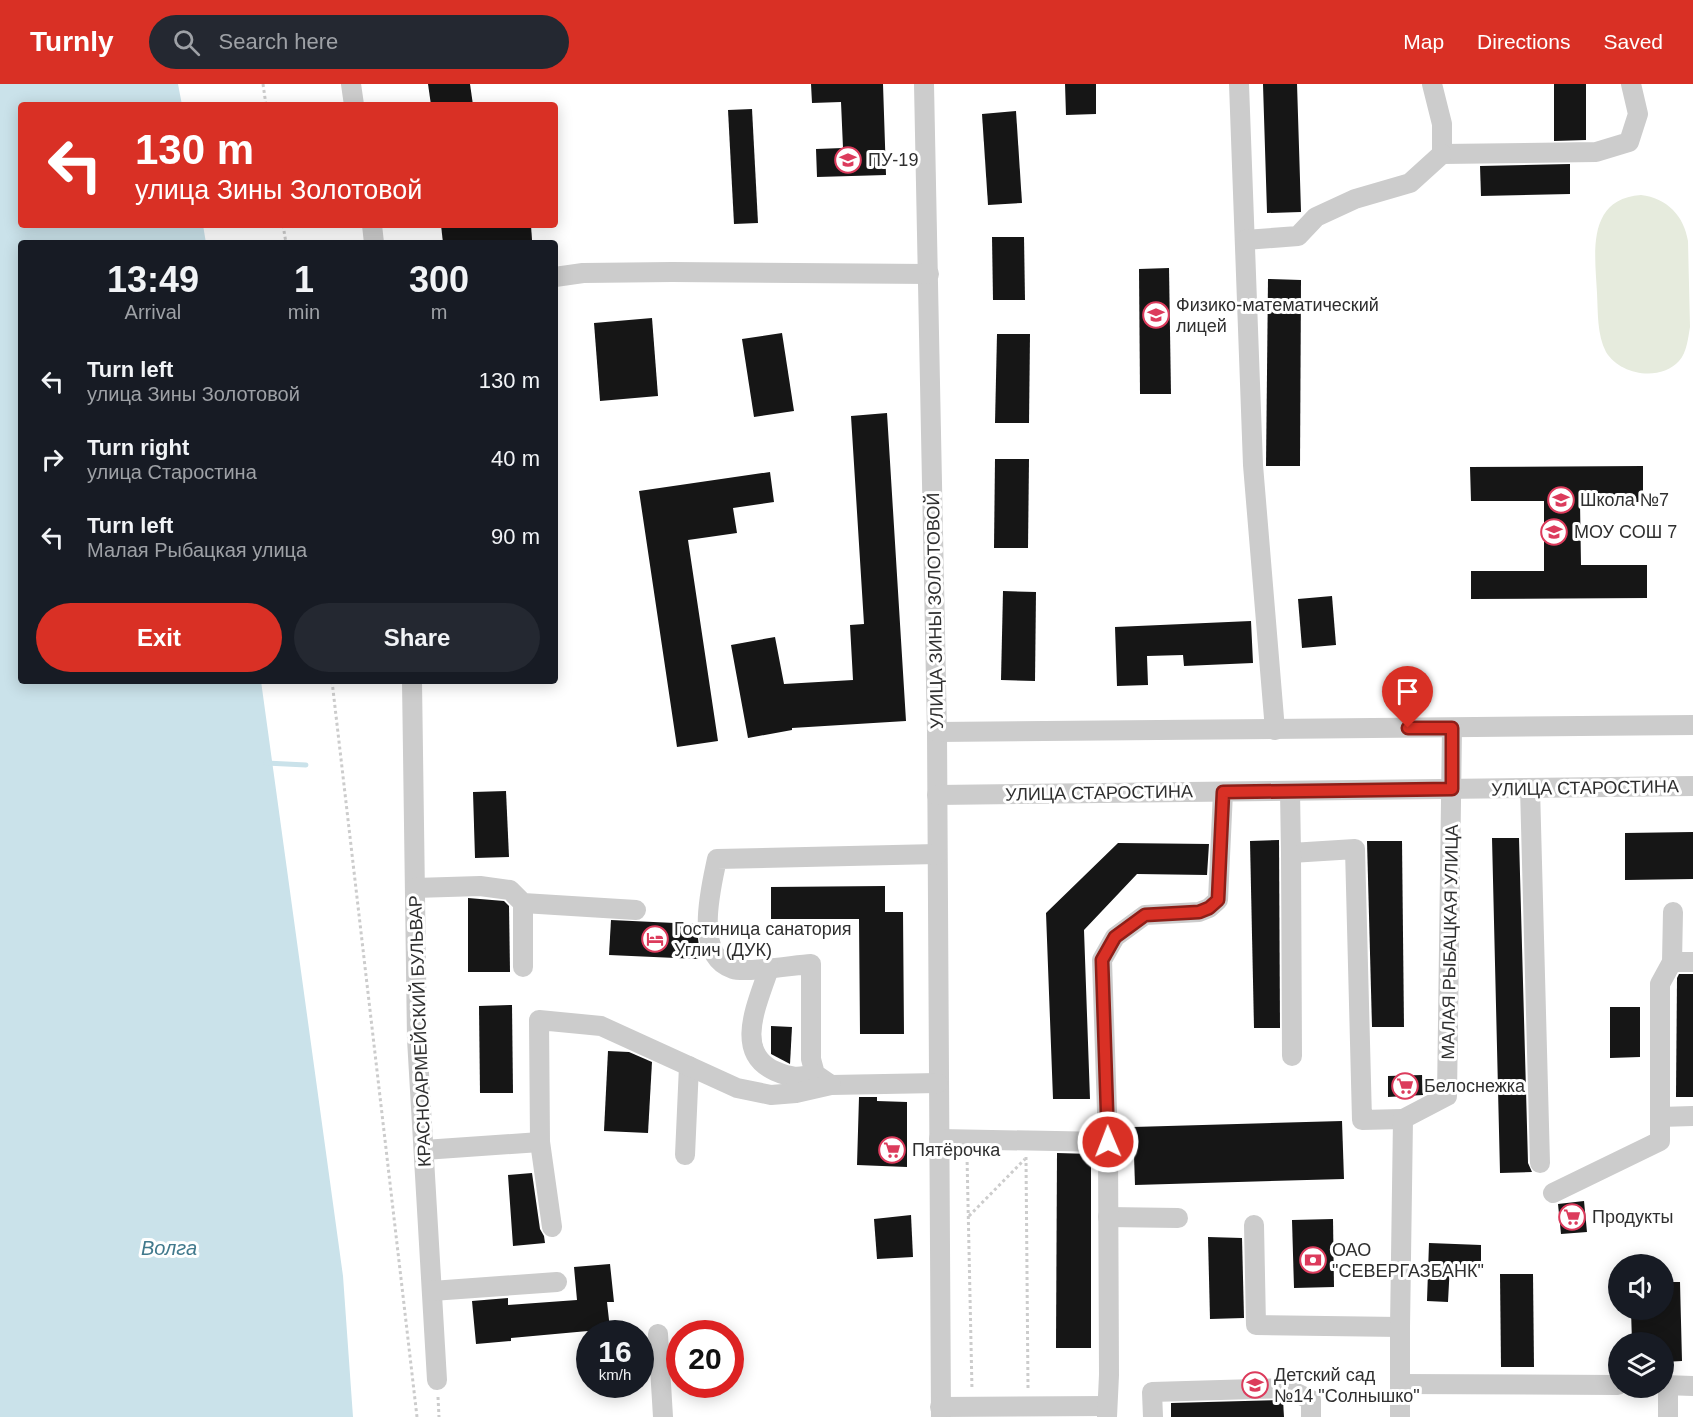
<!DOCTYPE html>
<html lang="en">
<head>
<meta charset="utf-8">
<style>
  body { margin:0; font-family:Helvetica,sans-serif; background:#242831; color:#f1f3f6; height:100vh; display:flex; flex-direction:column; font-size:22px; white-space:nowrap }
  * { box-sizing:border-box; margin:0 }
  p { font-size:20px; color:#9ea1a6 }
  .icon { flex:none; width:33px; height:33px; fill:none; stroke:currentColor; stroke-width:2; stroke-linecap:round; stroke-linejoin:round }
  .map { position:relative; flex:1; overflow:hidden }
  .side { position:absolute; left:18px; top:156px; width:540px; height:444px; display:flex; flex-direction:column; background:#171b24; border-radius:6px; box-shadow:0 3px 15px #0003 }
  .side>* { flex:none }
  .banner { position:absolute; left:18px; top:18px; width:540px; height:126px; border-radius:6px; box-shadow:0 3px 15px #0003; background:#d93025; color:#fff; overflow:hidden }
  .controls { position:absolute; left:1608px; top:1170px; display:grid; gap:12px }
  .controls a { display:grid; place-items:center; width:66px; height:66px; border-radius:50%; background:#171b24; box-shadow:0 3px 15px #0003; font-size:30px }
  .speed { position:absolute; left:576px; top:1236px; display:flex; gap:12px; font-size:30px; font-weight:700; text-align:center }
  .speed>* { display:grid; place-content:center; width:78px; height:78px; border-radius:50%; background:#171b24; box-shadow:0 3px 15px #0003; line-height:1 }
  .speed small { font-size:15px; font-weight:400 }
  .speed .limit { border:9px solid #d22; background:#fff; color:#111 }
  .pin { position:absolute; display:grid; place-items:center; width:51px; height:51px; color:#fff; margin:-62px -26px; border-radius:50% 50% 50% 0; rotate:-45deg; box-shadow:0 0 6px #0007 }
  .pin .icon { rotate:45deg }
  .me { position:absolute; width:66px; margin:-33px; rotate:359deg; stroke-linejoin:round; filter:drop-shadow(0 0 4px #0008) }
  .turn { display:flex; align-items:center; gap:21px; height:126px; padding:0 18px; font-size:27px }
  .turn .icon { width:78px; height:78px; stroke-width:2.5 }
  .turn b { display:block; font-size:42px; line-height:51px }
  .eta { display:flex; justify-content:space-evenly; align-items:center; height:102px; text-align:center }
  .eta b { font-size:36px; font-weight:600; line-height:42px }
  .action { display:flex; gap:12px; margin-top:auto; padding:12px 18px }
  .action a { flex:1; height:69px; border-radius:36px; background:#d93025; color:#fff; font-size:24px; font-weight:600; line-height:69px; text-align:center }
  .action a+a { background:#242831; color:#f1f3f6 }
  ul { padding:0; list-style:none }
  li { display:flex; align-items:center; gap:18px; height:78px; padding:0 18px }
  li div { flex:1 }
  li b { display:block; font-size:22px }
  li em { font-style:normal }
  header { display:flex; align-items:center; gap:36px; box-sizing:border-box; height:84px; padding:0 30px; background:#d93025; color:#fff }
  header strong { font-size:28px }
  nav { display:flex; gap:33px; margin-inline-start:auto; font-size:21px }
  .search { width:420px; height:54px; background:#242831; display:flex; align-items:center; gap:15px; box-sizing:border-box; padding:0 21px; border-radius:33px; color:#9ea1a6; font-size:22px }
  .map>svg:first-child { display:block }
  .green { fill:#e6ebdd }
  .water { fill:#cae2ea }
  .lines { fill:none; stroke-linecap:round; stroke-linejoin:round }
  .stream { stroke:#cae2ea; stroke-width:5 }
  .building { fill:#161616 }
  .path { stroke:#ccc; stroke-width:3; stroke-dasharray:3 3; stroke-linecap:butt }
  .minor { stroke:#ccc; stroke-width:20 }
  .route-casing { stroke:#8d1f18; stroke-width:15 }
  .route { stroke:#d93025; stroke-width:10 }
  .labels { text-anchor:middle; stroke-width:6; stroke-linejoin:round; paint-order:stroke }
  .poi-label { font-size:18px; fill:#2f2f2f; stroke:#fff; text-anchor:start }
  .street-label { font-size:18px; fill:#2f2f2f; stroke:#fff }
  .water-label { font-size:20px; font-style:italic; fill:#41798c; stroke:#fff }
</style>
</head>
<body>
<header>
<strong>Turnly</strong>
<div class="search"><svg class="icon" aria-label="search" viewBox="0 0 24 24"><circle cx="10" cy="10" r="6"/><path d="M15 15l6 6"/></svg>Search here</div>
<nav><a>Map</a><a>Directions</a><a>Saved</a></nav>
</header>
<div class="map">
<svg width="1693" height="1333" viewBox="0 0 1693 1333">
  <rect width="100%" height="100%" fill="#fff"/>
  <path class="green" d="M1641 111C1667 114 1684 132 1688 157L1690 243C1688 254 1687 268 1679 277 1660 298 1620 291 1606 268 1597 251 1598 228 1597 209 1595 170 1586 115 1641 111Z"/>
  <path class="water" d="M0 0H178L182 21H21V141H203L206 159H21V597H261L343 1192 353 1333H0Z"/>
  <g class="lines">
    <path class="stream" d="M266 679 306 681"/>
  </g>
  <g class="building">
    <path d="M428 0H470L473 21H431Z"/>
    <path d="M811 0H883L886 91 817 93 816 65 843 64 841 18 812 19Z"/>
    <path d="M1065 0H1096V30L1066 31Z"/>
    <path d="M1263 0H1297L1301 128 1267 129Z"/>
    <path d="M1554 0H1586V56L1554 57Z"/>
    <path d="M752 25 758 139 734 140 728 26Z"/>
    <path d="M1016 27 1022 119 988 121 982 30Z"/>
    <path d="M1570 80V110L1481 112 1480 82Z"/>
    <path d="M441 141H531L532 156 507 159H443Z"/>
    <path d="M992 153H1024L1025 216H993Z"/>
    <path d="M1169 184 1171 310H1140L1139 185Z"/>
    <path d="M1268 195 1301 196 1300 382H1266Z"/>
    <path d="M652 234 658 312 600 317 594 239Z"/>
    <path d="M782 249 794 327 754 333 742 255Z"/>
    <path d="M997 250H1030L1029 339H995Z"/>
    <path d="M887 329 906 637 792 644V646L748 654 731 561 775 553 784 600 853 596 850 541 864 540 851 332Z"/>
    <path d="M995 375H1029L1028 464H994Z"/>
    <path d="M1643 382V418H1580L1581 481H1647V514L1471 515V487H1544V417H1471L1470 383Z"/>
    <path d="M770 388 774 418 733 424 737 449 688 456 718 657 677 663 639 407Z"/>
    <path d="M1003 507 1036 508 1035 597 1001 596Z"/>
    <path d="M1332 512 1336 561 1302 564 1298 515Z"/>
    <path d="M1251 537 1253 579 1184 582 1183 571 1147 572 1148 601 1117 602 1115 543Z"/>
    <path d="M506 707 509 773 475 774 473 708Z"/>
    <path d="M1693 748V795L1625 796V749Z"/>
    <path d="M1492 754H1519L1528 1079 1532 1088 1500 1089Z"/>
    <path d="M1279 756 1280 944H1254L1250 757Z"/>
    <path d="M1367 757H1402L1404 943H1372Z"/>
    <path d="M1118 759 1209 760 1207 791 1137 790 1084 846 1090 1015H1053L1046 829Z"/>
    <path d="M885 802V828H903L904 950H860L859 835H771V803Z"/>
    <path d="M468 814 504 817 509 822 510 888H468Z"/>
    <path d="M611 836 696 840 699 862 698 875 609 871Z"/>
    <path d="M1679 890H1693V1013H1676L1677 894Z"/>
    <path d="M512 921 513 1009H480L479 922Z"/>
    <path d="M1610 923H1640V973L1610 974Z"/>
    <path d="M771 942 792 943 790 980 771 970Z"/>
    <path d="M608 967 629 968 652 978 648 1049 604 1047Z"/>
    <path d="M1422 991 1423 1011 1388 1013V992Z"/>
    <path d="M859 1013H877V1017L907 1018V1083L857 1081Z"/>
    <path d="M1342 1037 1344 1095 1135 1101 1133 1043Z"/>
    <path d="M1057 1069 1091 1070V1264H1056Z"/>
    <path d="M532 1089 540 1145 544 1152 545 1159 513 1162 508 1091Z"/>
    <path d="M1584 1117 1587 1148 1561 1150 1558 1120Z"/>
    <path d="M911 1131 913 1173 877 1175 874 1135Z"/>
    <path d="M1333 1135 1334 1203 1294 1204 1292 1136Z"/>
    <path d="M1208 1153 1242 1154 1244 1234 1210 1235Z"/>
    <path d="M1429 1159 1481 1161V1182L1450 1180 1448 1218 1427 1217Z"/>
    <path d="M610 1180 614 1218H607L610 1245 511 1254V1257L476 1260 472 1217 508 1214V1221L577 1216 574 1183Z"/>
    <path d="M1500 1190H1533L1534 1283H1501Z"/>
    <path d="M1664 1198H1680L1682 1277 1664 1278V1258H1632L1631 1226H1664Z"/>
    <path d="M1283 1316 1284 1333H1171V1319Z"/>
  </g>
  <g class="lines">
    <g class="path">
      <path d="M263 0 266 21"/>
      <path d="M283 141 286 159"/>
      <path d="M332 597 417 1333"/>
      <path d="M967 1072 972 1306"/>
      <path d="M1026 1073 1028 1304"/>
      <path d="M969 1132 1025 1075"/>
      <path d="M438 1313 439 1333"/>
    </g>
    <g class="minor">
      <path d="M351 0 354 21"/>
      <path d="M924 0 937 648 941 1333"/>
      <path d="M1239 0 1253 381 1275 646"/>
      <path d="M1432 0 1442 40V70L1596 68 1629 58 1638 30 1631 0"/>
      <path d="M372 141 374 159"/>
      <path d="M1245 156 1298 152 1316 133 1355 115 1410 99 1442 70"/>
      <path d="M555 193 583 189 672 188 929 190"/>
      <path d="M412 597 417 955 437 1296"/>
      <path d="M937 648 1693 641"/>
      <path d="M1530 704 1540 1079"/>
      <path d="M1290 707 1291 769 1355 765 1362 1036 1403 1035"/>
      <path d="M937 711 1693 702"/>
      <path d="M1291 769 1292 972"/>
      <path d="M937 770 717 775C711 804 693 872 733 885 745 889 795 881 811 880V975L815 990 831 1001 938 999"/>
      <path d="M415 804 480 802 510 806 523 819 636 826"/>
      <path d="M1672 878H1693"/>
      <path d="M523 883V819"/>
      <path d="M769 884C759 917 732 968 775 987 791 994 798 994 815 990"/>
      <path d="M1660 1033 1693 1032"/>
      <path d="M939 1055 1108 1058 1102 876 1115 853 1145 831 1199 828 1209 824 1218 816 1223 708"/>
      <path d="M424 1066 540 1058"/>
      <path d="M685 1071 689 982"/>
      <path d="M1553 1109 1660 1057V900L1672 878 1673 828"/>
      <path d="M1108 1133 1178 1134"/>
      <path d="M1254 1141 1256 1241 1400 1243"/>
      <path d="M552 1143 540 1058 539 936 601 942 737 1004 771 1011 796 1009 831 1001"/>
      <path d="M432 1207 557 1198"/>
      <path d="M658 1250 663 1333"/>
      <path d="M1400 1300 1618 1301"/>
      <path d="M1664 1301 1693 1302"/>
      <path d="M1668 1301V1333"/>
      <path d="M940 1323 1107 1322"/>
      <path d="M1107 1333 1109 1291 1108 1058"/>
      <path d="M1153 1333 1152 1308 1286 1304 1311 1316V1333"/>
      <path d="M1400 1333V1243L1403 1035 1447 1012 1452 644"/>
    </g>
  </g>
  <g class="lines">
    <g class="route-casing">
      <path id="route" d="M1108 1058 1102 876 1115 853 1145 831 1199 828 1209 824 1218 816 1223 708 1452 705V644H1408"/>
    </g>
    <use href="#route" class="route"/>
  </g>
  <defs>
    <g id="university-ring" transform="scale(1.35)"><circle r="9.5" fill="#fff" stroke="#dc3b5c" stroke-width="1.5"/><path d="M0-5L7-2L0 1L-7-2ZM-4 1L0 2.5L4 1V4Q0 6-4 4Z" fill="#dc3b5c"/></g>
    <g id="school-ring" transform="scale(1.35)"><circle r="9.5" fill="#fff" stroke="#dc3b5c" stroke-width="1.5"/><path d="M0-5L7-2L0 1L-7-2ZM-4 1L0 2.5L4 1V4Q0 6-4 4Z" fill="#dc3b5c"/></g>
    <g id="hotel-ring" transform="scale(1.35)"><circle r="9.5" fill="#fff" stroke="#dc3b5c" stroke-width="1.5"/><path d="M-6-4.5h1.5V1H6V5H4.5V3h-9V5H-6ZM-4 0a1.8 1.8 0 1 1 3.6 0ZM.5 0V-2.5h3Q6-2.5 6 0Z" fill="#dc3b5c"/></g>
    <g id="supermarket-ring" transform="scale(1.35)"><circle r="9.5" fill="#fff" stroke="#dc3b5c" stroke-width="1.5"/><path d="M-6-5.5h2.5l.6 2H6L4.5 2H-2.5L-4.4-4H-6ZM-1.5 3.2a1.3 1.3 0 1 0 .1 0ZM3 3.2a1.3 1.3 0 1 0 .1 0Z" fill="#dc3b5c"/></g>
    <g id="bank-ring" transform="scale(1.35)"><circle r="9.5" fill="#fff" stroke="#dc3b5c" stroke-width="1.5"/><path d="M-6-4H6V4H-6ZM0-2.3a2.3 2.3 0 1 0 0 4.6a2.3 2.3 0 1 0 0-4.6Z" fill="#dc3b5c"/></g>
  </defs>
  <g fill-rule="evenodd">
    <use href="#university-ring" x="848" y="76"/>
    <use href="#school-ring" x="1156" y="231"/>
    <use href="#school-ring" x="1561" y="416"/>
    <use href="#school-ring" x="1554" y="448"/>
    <use href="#hotel-ring" x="655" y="855"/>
    <use href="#supermarket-ring" x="1405" y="1002"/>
    <use href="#supermarket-ring" x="892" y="1066"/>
    <use href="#supermarket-ring" x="1572" y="1133"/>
    <use href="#bank-ring" x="1313" y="1176"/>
    <use href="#school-ring" x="1255" y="1301"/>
  </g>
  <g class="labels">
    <g class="poi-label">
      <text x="868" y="82">ПУ-19</text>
      <text x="1176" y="227">Физико-математический<tspan x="1176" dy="21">лицей</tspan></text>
      <text x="1580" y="422">Школа №7</text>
      <text x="1574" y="454">МОУ СОШ 7</text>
      <text x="674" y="851">Гостиница санатория<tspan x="674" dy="21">Углич (ДУК)</tspan></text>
      <text x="1424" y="1008">Белоснежка</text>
      <text x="912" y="1072">Пятёрочка</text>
      <text x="1592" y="1139">Продукты</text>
      <text x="1332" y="1172">ОАО<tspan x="1332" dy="21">"СЕВЕРГАЗБАНК"</tspan></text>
      <text x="1274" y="1297">Детский сад<tspan x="1274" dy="21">№14 "Солнышко"</tspan></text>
    </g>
    <g class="street-label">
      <text transform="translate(935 527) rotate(-91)" y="6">УЛИЦА ЗИНЫ ЗОЛОТОВОЙ</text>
      <text transform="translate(1585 704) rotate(-1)" y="6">УЛИЦА СТАРОСТИНА</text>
      <text transform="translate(1099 709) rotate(-1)" y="6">УЛИЦА СТАРОСТИНА</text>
      <text transform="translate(1450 858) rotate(-89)" y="6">МАЛАЯ РЫБАЦКАЯ УЛИЦА</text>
      <text transform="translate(420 947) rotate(-92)" y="6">КРАСНОАРМЕЙСКИЙ БУЛЬВАР</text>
    </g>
    <g class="water-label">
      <text x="169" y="1171">Волга</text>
    </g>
  </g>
</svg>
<div class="controls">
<a><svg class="icon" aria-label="sound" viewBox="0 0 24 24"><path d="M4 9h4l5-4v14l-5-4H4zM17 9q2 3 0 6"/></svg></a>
<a><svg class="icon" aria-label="layers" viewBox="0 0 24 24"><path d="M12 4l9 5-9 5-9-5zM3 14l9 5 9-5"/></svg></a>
</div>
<div class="speed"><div>16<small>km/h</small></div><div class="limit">20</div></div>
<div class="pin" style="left:1408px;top:644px;background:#d93025"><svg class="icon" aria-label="arrive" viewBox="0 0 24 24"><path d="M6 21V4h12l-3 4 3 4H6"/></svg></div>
<svg class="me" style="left:1108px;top:1058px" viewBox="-20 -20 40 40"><circle r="17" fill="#d93025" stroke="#fff" stroke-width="3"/><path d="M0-11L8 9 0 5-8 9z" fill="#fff"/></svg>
<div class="banner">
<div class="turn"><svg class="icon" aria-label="left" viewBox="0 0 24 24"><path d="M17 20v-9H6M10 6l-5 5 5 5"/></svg><div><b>130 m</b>улица Зины Золотовой</div></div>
</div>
<section class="side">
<div class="eta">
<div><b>13:49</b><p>Arrival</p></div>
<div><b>1</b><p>min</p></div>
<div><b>300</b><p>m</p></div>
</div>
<ul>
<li><svg class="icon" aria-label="left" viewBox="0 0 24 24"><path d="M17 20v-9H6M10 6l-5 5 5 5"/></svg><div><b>Turn left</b><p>улица Зины Золотовой</p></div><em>130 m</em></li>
<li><svg class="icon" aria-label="right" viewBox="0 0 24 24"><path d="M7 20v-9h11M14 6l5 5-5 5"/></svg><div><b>Turn right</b><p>улица Старостина</p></div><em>40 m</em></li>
<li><svg class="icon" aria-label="left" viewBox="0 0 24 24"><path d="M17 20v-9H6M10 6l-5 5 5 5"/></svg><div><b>Turn left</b><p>Малая Рыбацкая улица</p></div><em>90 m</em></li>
</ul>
<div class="action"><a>Exit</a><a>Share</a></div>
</section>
</div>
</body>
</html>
